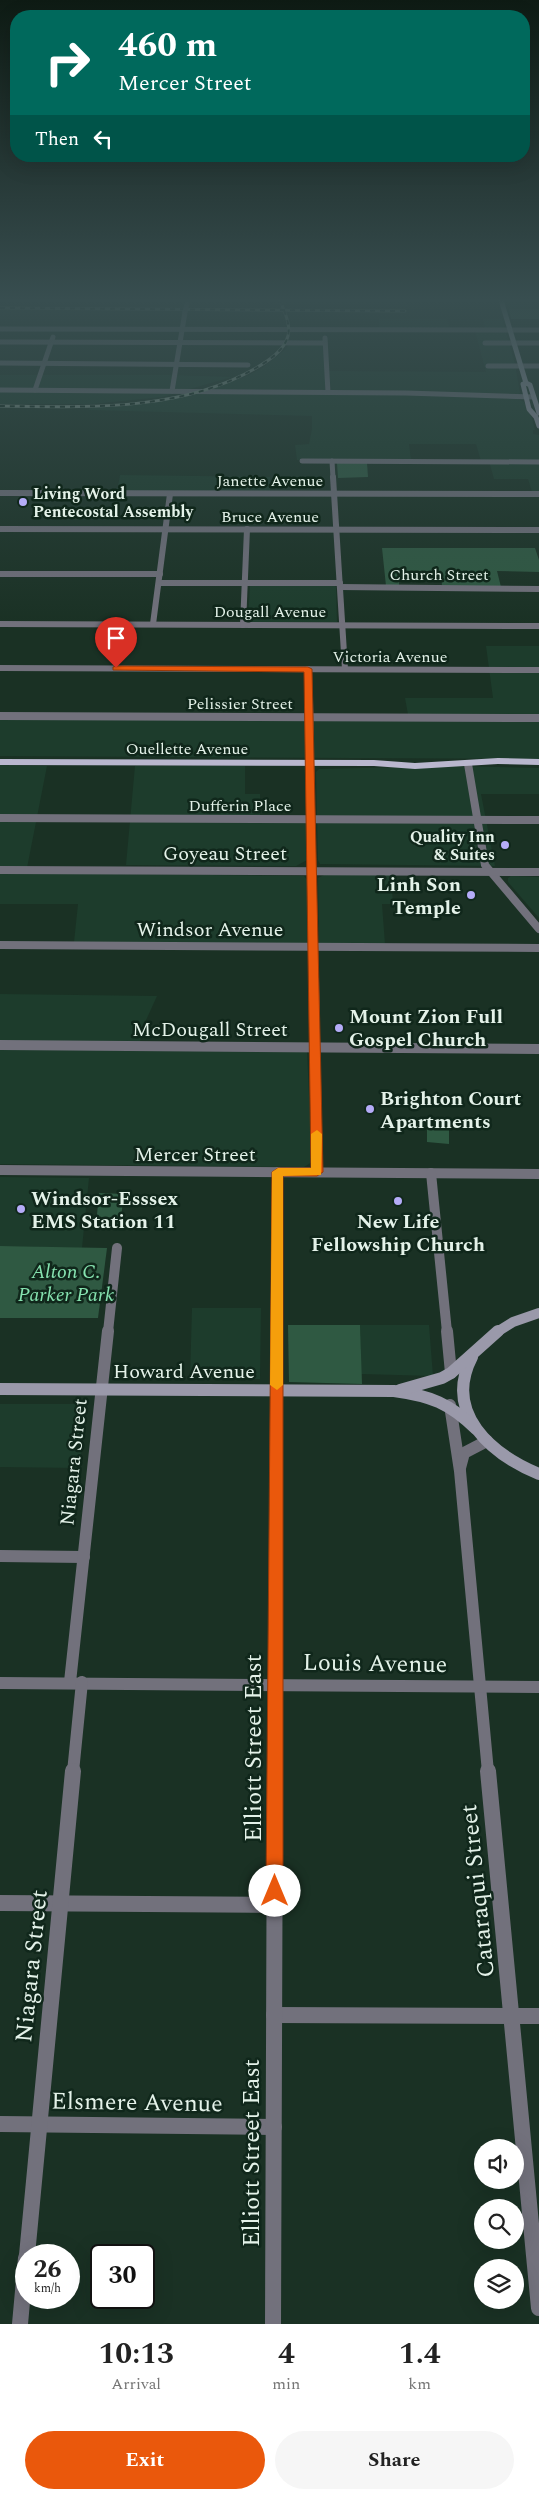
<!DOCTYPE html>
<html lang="en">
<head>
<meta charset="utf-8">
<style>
  body { margin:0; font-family:Spectral,serif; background:#f6f6f6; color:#222; height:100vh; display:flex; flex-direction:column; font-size:19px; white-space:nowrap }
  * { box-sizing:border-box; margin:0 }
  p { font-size:16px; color:#767676 }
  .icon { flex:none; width:28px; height:28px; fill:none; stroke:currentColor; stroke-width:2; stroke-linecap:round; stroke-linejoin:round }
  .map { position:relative; height:2324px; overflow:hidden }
  .sheet { display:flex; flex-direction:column; background:#fff; flex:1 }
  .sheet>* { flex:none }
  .banner { position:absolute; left:10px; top:10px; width:520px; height:152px; border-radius:20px; box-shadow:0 5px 20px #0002; background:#00695c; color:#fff; overflow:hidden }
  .buttons { position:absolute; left:474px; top:2139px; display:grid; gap:10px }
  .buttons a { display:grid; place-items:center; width:50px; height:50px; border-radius:50%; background:#fff; box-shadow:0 5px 20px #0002; font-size:25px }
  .speed { position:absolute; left:15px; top:2244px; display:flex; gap:10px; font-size:25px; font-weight:700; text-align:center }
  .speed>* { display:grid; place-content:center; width:65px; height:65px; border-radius:50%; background:#fff; box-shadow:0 5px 20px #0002; line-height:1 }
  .speed small { font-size:12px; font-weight:400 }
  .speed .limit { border:2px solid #111; border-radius:8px; background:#fff; color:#111 }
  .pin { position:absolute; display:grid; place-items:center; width:42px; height:42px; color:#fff; margin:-51px -21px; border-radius:50% 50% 50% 0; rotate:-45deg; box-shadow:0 0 5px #0007 }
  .pin .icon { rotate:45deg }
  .me { position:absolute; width:55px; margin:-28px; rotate:0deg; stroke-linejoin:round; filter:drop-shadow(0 0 4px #0008) }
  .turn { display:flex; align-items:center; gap:18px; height:105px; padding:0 25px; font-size:22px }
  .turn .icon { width:65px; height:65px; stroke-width:2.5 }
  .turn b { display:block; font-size:35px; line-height:42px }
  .then { display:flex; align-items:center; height:48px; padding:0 25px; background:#0003; gap:10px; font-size:19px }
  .eta { display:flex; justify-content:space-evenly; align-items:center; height:85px; text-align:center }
  .eta b { font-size:30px; font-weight:700; line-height:35px }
  .button { display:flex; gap:10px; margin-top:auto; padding:10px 25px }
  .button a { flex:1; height:58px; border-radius:30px; background:#ea580c; color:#fff; font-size:20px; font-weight:700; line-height:58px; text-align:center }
  .button a+a { background:#f6f6f6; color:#222 }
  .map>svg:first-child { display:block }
  .built { fill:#1d3c2c }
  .green { fill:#2f5942 }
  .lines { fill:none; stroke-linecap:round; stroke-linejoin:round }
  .minor-far5 { stroke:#72717c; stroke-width:5 }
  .minor-far4 { stroke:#72717c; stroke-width:6 }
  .minor-far3 { stroke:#72717c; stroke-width:8 }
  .minor-far2 { stroke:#72717c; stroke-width:10 }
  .minor-far1 { stroke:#72717c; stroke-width:12 }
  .minor { stroke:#72717c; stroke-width:16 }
  .tertiary-far2 { stroke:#72717c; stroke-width:5 }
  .tertiary-far1 { stroke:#72717c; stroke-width:6 }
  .tertiary { stroke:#72717c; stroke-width:8 }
  .secondary-far2 { stroke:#9a99aa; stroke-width:5 }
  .secondary-far1 { stroke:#9a99aa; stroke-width:10 }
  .secondary { stroke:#9a99aa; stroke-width:12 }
  .primary { fill:#b9b7ce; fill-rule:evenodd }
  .rail-casing { stroke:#7e9085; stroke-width:3 }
  .rail { stroke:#10271b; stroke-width:2; stroke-dasharray:5; stroke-linecap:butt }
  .tertiary-bridge { stroke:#72717c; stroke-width:5 }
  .route { fill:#ea580c; stroke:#983908 }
  .slow { fill:#f59e0b }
  .poi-dot { fill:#b5acf8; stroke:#10271b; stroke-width:2 }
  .labels { text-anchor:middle; stroke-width:5; stroke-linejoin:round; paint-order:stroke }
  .far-street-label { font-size:16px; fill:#e4f2e9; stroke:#10271b }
  .far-poi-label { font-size:16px; font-weight:bold; fill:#e4f2e9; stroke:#10271b; text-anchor:start }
  .street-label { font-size:20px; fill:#e4f2e9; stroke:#10271b }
  .poi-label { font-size:20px; font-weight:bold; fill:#e4f2e9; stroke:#10271b; text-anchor:start }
  .park-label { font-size:20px; font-style:italic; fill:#86e3b0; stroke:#10271b }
  .near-street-label { font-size:24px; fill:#e4f2e9; stroke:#10271b }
</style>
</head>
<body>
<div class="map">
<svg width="539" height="2324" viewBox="0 0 539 2324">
  <rect width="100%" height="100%" fill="#1a3124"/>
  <g class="built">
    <path d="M0 300H183V302Z"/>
    <path d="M273 300H407L408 306 275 304Z"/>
    <path d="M506 300H532L535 309H509Z"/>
    <path d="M379 319H447L450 329H379Z"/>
    <path d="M483 319H502L515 364 520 393 518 394 331 391 329 371 486 372 475 331 485 329Z"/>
    <path d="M290 343H325V390L210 389 249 375 262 368 286 349Z"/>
    <path d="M0 375H171L232 377 162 397 92 404H0Z"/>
    <path d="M194 393 414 395 518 399 524 402 531 415 535 430H533V434L539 435V496L533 495 528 479H494L489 461H481L476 444H409L411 460H297L295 445 309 444 312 429V416L89 410 90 407 160 401Z"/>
    <path d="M120 475 270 477V492H117Z"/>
    <path d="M250 585H334L336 587 337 622H248Z"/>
    <path d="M486 646H539V759L0 756V718L409 720 405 698H493Z"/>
    <path d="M0 765 47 766 26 873 304 876 307 880 309 944 74 942 78 904H0Z"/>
    <path d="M135 766H245V794H260V817L307 818V860L296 866 126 865Z"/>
    <path d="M448 766 539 768V794H481L495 866 320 864 318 860 316 772 319 769Z"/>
    <path d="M324 875H391L393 904H382L385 944H319L318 878Z"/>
    <path d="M511 876 539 877V918L508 882V878Z"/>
    <path d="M0 994 157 996 142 1029 140 1042 0 1041Z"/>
    <path d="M0 1049 307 1051 312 1162 304 1167 0 1164Z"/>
    <path d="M0 1177 89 1178 82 1248 0 1246Z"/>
    <path d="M192 1308H261L260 1379 190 1378Z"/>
    <path d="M360 1325H429L433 1376 361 1374Z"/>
    <path d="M0 1404H84L80 1468 0 1467Z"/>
  </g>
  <g class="green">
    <path d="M509 309H539V319H511Z"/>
    <path d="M337 463H367L368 477 338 478Z"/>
    <path d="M382 548H535L539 560V572L497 571 501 587 442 586 441 571H399V586H386Z"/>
    <path d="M427 1128 449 1129V1144L427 1142Z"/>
    <path d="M99 1193 124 1194 120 1225H96Z"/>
    <path d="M0 1246 107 1248 98 1318H0Z"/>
    <path d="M288 1325H360L362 1384 289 1382Z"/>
  </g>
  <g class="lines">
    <g class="minor-far5">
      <path d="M0 329 539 330"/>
      <path d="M325 338 328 392"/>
      <path d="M0 342 325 343"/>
      <path d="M485 343H539"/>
      <path d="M0 363 248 365"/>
      <path d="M488 366H539"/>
      <path d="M35 390 53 337"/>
      <path d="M302 461 539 462"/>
      <path d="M332 461 333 478"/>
    </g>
    <g class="minor-far4">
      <path d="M333 477 345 669"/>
      <path d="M0 493 539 494"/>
      <path d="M0 529 539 530"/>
      <path d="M0 574H160"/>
      <path d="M159 583H340"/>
      <path d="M340 587 539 589"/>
      <path d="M0 624 539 626"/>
      <path d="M153 624 170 494"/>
      <path d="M243 625 247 529"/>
      <path d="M308 669 309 701"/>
    </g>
    <g class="minor-far3">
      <path d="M309 700 314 981"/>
      <path d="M468 764 485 865 539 929"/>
      <path d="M0 818 539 820"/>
      <path d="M0 945 539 948"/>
    </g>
    <g class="minor-far2">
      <path d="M314 980 317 1172"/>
      <path d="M0 1045 539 1049"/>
      <path d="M0 1170 539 1174"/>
      <path d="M431 1173 447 1332"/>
      <path d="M108 1332 117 1248"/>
      <path d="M277 1332 278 1172"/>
    </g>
    <g class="minor-far1">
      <path d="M447 1331 451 1373"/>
      <path d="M450 1405 460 1471 488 1772"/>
      <path d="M460 1468 464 1453 487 1441"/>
      <path d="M0 1556 84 1557"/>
      <path d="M70 1682 108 1331"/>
      <path d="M0 1683 539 1687"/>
      <path d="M73 1772 82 1682"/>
      <path d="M275 1772 277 1331"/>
    </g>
    <g class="minor">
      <path d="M488 1771 539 2308"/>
      <path d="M0 1903 275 1905"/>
      <path d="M274 2015 539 2016"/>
      <path d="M0 2124 274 2127"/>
      <path d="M27 2255 73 1771"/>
      <path d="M20 2324 26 2258"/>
      <path d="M273 2324 275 1771"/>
    </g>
    <g class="tertiary-far2">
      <path d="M0 390 406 393 533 397"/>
      <path d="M172 391 185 312"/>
    </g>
    <path class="tertiary-far1" d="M0 668 539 670"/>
    <g class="tertiary">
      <path d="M0 716 539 718"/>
      <path d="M0 870 539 872"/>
    </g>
    <g class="secondary-far2">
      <path d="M501 300 526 383 530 385 539 413"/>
      <path d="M526 383 523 384 529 409 536 417 539 426"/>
    </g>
    <path class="secondary-far1" d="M497 1332 513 1322 539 1313"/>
    <g class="secondary">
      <path d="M472 1357C443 1413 491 1454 539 1474"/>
      <path d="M0 1389 394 1391C431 1396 449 1403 476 1429"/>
      <path d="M400 1390 442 1378 451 1373 498 1331"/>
    </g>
    <path class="primary" d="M498 758 539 759V765L498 764 415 769 374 766 0 765V759L374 760 415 763Z"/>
    <g class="rail-casing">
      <g id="rail">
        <path d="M0 308 405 311"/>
        <path d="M0 406C85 407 180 412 256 368 268 361 284 351 288 336 291 324 284 311 280 300"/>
      </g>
    </g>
    <use href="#rail" class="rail"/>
    <path class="tertiary-bridge" d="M185 312 187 304"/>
  </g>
  <linearGradient id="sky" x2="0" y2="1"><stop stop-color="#0e1b14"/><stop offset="0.48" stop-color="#384e50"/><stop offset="1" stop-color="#384e50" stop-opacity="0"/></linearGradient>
  <rect width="539" height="625" fill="url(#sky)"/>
  <path class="route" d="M116 666 308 667 312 669 323 1172 317 1176H283V1891L281 1897 275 1899 269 1897 266 1891 272 1172 278 1168H311L304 672 113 670V667Z"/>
  <path class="slow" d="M317 1130 322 1134 321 1175 283 1176V1385L277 1390 270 1385 272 1172 278 1168H311V1134Z"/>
  <g class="poi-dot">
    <circle cx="23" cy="502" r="5"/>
    <circle cx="505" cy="845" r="5"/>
    <circle cx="471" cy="895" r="5"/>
    <circle cx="339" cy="1028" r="5"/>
    <circle cx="370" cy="1109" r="5"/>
    <circle cx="398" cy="1201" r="5"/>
    <circle cx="21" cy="1209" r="5"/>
  </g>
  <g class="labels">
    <g class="far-street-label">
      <text x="270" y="486">Janette Avenue</text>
      <text x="270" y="522">Bruce Avenue</text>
      <text x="439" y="580">Church Street</text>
      <text x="270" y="617">Dougall Avenue</text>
      <text x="390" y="662">Victoria Avenue</text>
      <text x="240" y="709">Pelissier Street</text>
      <text x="187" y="754">Ouellette Avenue</text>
      <text x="240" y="811">Dufferin Place</text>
    </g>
    <g class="far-poi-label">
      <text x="33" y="499">Living Word<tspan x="33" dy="18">Pentecostal Assembly</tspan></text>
      <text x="495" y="842" text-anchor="end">Quality Inn<tspan x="495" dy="18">&amp; Suites</tspan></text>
    </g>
    <g class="street-label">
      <text x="225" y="860">Goyeau Street</text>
      <text x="210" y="936">Windsor Avenue</text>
      <text x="210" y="1036">McDougall Street</text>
      <text x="195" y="1161">Mercer Street</text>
      <text x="184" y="1378">Howard Avenue</text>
      <text transform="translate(73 1462) rotate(-84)" y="7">Niagara Street</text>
    </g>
    <g class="poi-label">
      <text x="461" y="891" text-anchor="end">Linh Son<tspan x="461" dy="23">Temple</tspan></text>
      <text x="349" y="1023">Mount Zion Full<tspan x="349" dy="23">Gospel Church</tspan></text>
      <text x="380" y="1105">Brighton Court<tspan x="380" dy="23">Apartments</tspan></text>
      <text x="31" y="1205">Windsor-Esssex<tspan x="31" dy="23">EMS Station 11</tspan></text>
      <text x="398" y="1228" text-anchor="middle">New Life<tspan x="398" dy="23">Fellowship Church</tspan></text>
    </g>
    <g class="park-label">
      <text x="66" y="1278">Alton C.<tspan x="66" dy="23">Parker Park</tspan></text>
    </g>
    <g class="near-street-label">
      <text transform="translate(375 1663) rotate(1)" y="8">Louis Avenue</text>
      <text transform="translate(253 1748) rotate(-90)" y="8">Elliott Street East</text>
      <text transform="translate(477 1891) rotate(-96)" y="8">Cataraqui Street</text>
      <text transform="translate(31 1966) rotate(-84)" y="8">Niagara Street</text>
      <text transform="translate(137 2102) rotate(1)" y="8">Elsmere Avenue</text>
      <text transform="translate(251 2153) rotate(-90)" y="8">Elliott Street East</text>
    </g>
  </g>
</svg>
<div class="buttons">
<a><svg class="icon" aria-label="sound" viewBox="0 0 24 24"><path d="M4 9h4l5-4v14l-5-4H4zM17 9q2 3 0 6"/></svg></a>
<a><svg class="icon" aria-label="search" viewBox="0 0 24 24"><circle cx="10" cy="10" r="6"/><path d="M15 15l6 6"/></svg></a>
<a><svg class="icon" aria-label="layers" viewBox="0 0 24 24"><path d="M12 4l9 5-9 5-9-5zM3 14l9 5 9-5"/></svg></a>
</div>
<div class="speed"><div>26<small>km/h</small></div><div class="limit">30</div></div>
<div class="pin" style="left:116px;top:668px;background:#d93025"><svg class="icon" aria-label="arrive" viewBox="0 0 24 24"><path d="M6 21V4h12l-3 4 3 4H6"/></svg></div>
<svg class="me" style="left:275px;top:1891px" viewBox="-20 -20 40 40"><circle r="19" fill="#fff"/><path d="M0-13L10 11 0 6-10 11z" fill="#ea580c"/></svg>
<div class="banner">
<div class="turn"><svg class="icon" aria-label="right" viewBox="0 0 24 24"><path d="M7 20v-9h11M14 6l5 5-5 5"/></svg><div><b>460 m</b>Mercer Street</div></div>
<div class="then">Then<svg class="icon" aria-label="left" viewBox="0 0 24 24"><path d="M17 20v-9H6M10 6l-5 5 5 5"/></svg></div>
</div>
</div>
<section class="sheet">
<div class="eta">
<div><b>10:13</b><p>Arrival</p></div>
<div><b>4</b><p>min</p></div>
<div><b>1.4</b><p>km</p></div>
</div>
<div class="button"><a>Exit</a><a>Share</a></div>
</section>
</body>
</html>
